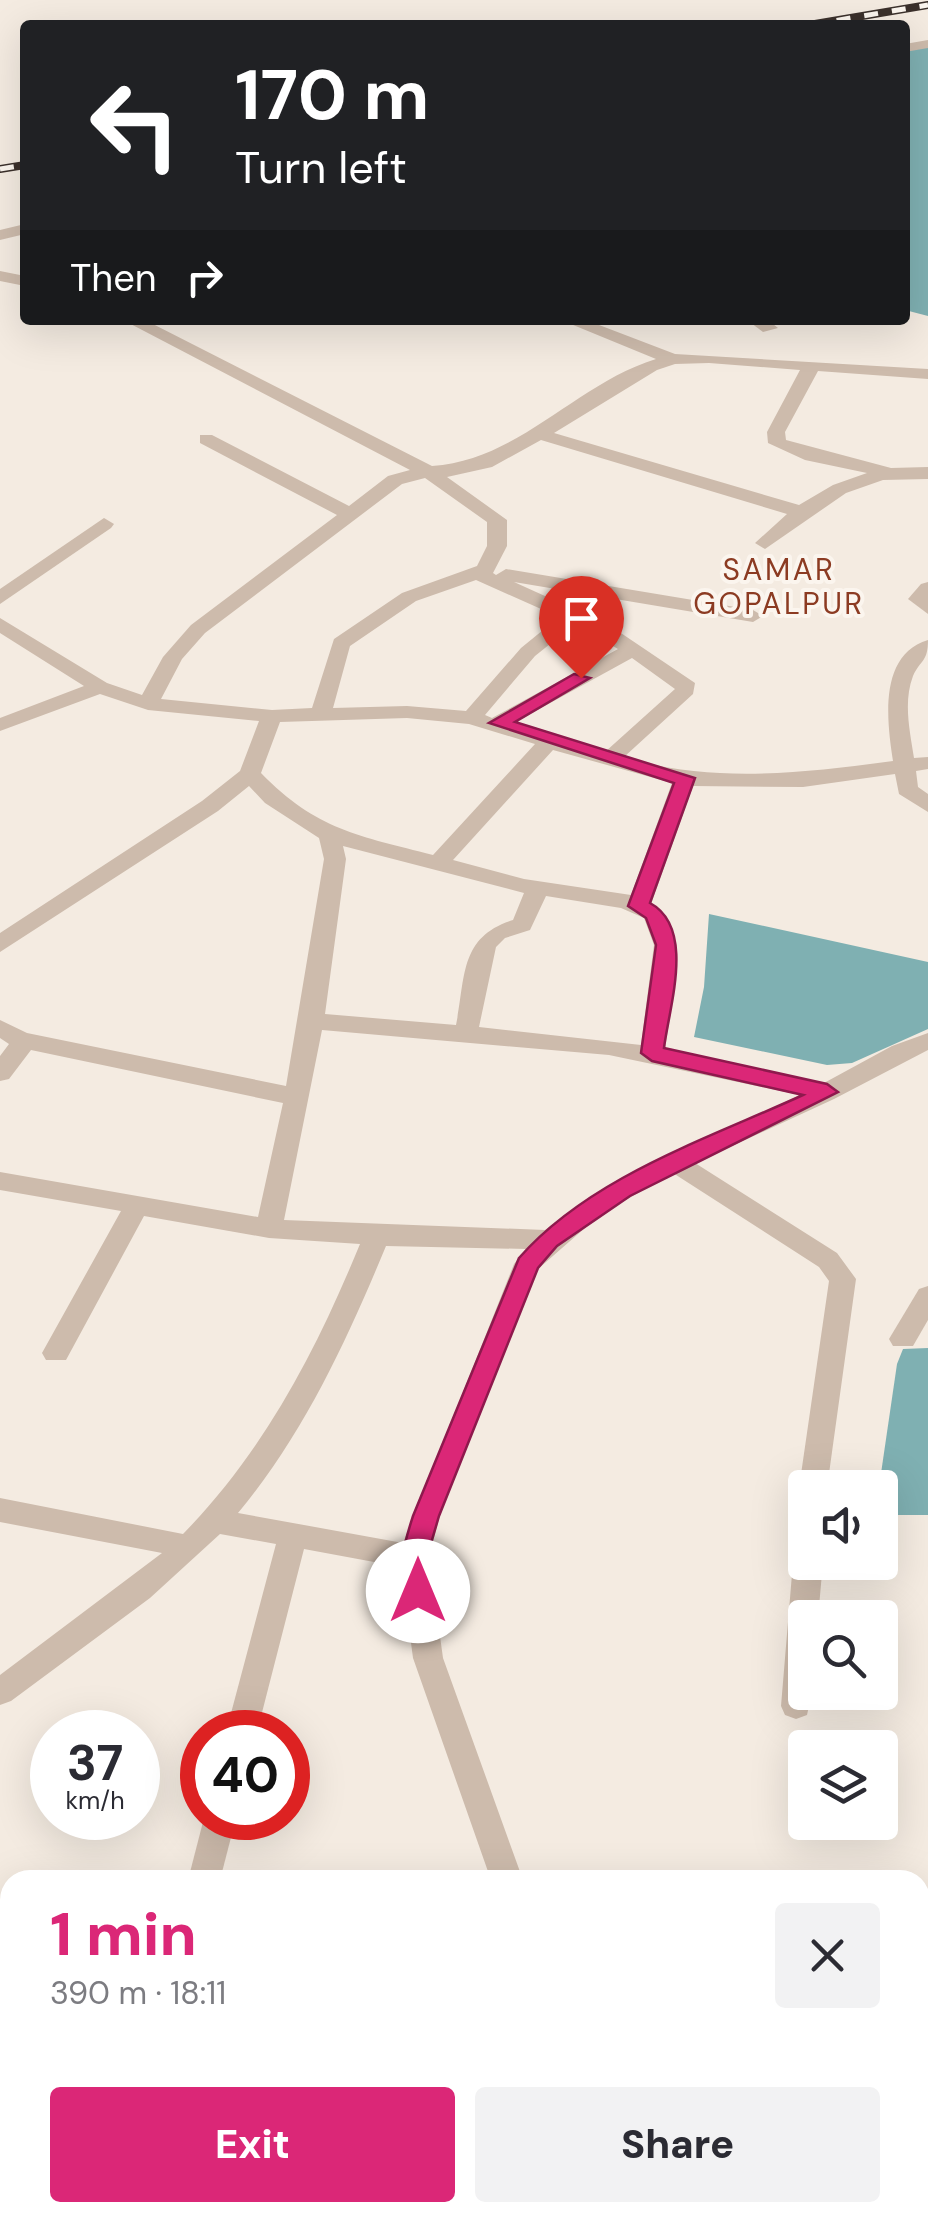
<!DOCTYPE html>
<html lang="en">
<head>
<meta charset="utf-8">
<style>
  body { margin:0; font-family:"DM Sans",sans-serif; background:#f2f2f3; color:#2b2b33; height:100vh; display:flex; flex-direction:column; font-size:38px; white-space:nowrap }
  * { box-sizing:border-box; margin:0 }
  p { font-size:32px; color:#7c7c81 }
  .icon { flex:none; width:55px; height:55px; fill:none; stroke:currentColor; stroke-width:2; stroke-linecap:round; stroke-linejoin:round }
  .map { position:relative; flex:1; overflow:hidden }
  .sheet { position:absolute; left:0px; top:1870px; width:930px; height:352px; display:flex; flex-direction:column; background:#fff; border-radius:30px 30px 0 0; box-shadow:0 10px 40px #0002 }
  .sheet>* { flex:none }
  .top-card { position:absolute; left:20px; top:20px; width:890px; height:305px; border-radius:10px; box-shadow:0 10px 40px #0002; background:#202124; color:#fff; overflow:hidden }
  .controls { position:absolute; left:788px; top:1470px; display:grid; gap:20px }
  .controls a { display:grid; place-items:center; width:110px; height:110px; border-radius:10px; background:#fff; box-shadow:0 10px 40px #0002; font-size:50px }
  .speed { position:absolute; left:30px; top:1710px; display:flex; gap:20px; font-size:50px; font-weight:700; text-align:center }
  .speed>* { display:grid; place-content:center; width:130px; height:130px; border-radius:50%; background:#fff; box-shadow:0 10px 40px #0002; line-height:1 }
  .speed small { font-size:25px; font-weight:400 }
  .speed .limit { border:15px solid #d22; background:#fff; color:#111 }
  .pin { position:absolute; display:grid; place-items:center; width:85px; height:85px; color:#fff; margin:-102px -42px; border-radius:50% 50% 50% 0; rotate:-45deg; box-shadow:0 0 10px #0007 }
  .pin .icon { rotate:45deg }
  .me { position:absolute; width:110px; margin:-55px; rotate:0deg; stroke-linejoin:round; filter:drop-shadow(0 0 8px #0008) }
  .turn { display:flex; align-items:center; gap:35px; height:210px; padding:0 50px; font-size:45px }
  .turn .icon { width:130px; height:130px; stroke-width:2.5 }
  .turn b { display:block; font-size:70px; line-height:85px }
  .then { display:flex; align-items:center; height:95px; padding:0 50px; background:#0003; gap:20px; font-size:38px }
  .round { display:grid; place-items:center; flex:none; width:105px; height:105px; border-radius:10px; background:#f2f2f3 }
  .head { display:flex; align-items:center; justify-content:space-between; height:170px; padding:0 50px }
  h1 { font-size:60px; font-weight:800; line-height:75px; color:#db2777 }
  .action { display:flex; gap:20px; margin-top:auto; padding:20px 50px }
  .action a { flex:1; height:115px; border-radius:10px; background:#db2777; color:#fff; font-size:40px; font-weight:800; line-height:115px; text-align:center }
  .action a+a { background:#f2f2f3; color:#2b2b33 }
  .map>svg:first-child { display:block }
  .water { fill:#7fb0b2 }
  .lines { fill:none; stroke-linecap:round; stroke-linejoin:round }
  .minor { fill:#cdbbac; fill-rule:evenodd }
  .rail-casing { stroke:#3b302b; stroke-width:8 }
  .rail { stroke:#fbf5ee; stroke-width:5; stroke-dasharray:14; stroke-linecap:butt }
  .route { fill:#db2777; stroke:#8e194d; stroke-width:2.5 }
  .labels { text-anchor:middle; stroke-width:8; stroke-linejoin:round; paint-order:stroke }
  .far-quarter-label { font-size:30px; letter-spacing:2.5px; fill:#8c3b22; stroke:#fbf5ee }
</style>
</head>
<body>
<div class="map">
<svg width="928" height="2222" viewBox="0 0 928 2222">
  <rect width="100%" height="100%" fill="#f4ebe1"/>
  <g class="water">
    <path d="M928 41V316L905 310V45Z"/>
    <path d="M709 914 928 962V1029L852 1063 827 1065 694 1037 704 987Z"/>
    <path d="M928 1348V1515H880L879 1487 897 1364 903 1349Z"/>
  </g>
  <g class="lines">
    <g class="minor">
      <path d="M928 40V48L905 52V44Z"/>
      <path d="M25 224V234L0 240V230Z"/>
      <path d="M0 271 25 276V286L0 281Z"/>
      <path d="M123 320H145L432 466C520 460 575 384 656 359L561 320H586L675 354 928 369V379L818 371 785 432 786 440 891 468 928 467V479L883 480 846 493 765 549 755 543 787 514 541 440 492 467 447 477 507 520V546L493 573 496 575 506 569 753 610 763 616 753 622 514 582 609 625 695 683 693 694 624 757C712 784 803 773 893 761 887 722 878 655 928 640 928 662 921 659 913 676 903 702 910 732 914 758L928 757V769L916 771 918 787 928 794V812L899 794 895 774 803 787 693 786 651 904C694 923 669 1012 665 1050L824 1083 892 1046 928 1033V1050L834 1099 695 1163 837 1253 856 1279 827 1488H805V1497L799 1488 829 1281 819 1267 673 1173 601 1214 538 1269 440 1515 429 1557 443 1658 523 1880H491L413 1658 401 1567 304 1549 257 1732H226L276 1544 220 1534 150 1598 11 1701 0 1705V1675L162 1553 0 1522V1498L183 1534C265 1450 316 1351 360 1244L269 1238 144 1216 66 1360H46L42 1353 121 1211 0 1190V1172L258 1217 283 1103 31 1050 9 1079 0 1081V1056L9 1044 0 1038V1020L27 1033 286 1086 324 859 319 838 265 803 249 786 218 811 0 952V933L202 801 240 771 259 721 148 710 100 694 0 731V718L84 686 0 633V618L107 683 142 695 163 657 191 625 337 515 200 443V435H212L349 506 388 476 410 470ZM709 363 800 370 767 432 768 443 805 460 867 473 833 485 799 505 554 433 657 370 675 364ZM425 478 487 522V546L477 566 402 593 334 639 312 708 272 710 161 699 182 659 205 633 402 484ZM476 580 559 617 521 648 466 711 407 706 333 708 350 646 416 601ZM575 624 618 649 492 718 485 715 535 656ZM632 658 675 689 605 752 512 724ZM407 718 469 724 535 744 433 855C360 836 316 830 261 773L280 722ZM553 750 672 783 631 895 524 879 453 860ZM343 846 524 893 513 920C459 937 466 976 456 1025L325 1014 346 859ZM546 896 621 908 644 918 654 945 641 1045 479 1027 496 947 505 938 530 930ZM322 1030 609 1055 800 1095 619 1179 545 1230 284 1220ZM386 1246 526 1249 514 1264 403 1543 238 1513C304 1434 347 1340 386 1246Z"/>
      <path d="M747 320H768L778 328 763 332Z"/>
      <path d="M104 518 114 524 111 528 0 604V589Z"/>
      <path d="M928 582V614L908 599 921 584Z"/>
      <path d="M928 1286V1320L913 1346H893L889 1339 919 1289Z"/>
      <path d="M805 1551V1562H823L818 1618H805V1692H812L807 1715 796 1719 785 1715 781 1706 793 1562 798 1553Z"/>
      <path d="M204 1818H236L220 1880H188Z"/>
      <path d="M95 2212H133L129 2222H91Z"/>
      <path d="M623 2212H659L663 2222H627Z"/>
    </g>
    <g class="rail-casing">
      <g id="rail">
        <path d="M809 25 928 5"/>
        <path d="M0 169 25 165"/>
      </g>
    </g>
    <use href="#rail" class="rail"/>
  </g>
  <path class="route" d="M574 674 590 678 515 722 695 778 650 903C696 928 669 1007 664 1048L827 1084 838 1092 630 1196 557 1246 538 1268 439 1516 427 1557 432 1591 428 1599H409C395 1571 404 1544 413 1516L519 1258C590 1177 707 1139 803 1095L652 1061 641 1053 656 945 646 918 628 906 674 783 489 723Z"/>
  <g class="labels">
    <g class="far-quarter-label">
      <text x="779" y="580">SAMAR<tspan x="779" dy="34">GOPALPUR</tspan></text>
    </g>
  </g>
</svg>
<div class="controls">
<a><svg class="icon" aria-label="sound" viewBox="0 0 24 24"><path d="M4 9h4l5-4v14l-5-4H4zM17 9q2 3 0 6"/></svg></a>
<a><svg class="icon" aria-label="search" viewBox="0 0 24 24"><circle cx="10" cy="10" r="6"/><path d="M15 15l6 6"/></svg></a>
<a><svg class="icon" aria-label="layers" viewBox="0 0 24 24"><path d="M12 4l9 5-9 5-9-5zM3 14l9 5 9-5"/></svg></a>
</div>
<div class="speed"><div>37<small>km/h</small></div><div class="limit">40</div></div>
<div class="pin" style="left:581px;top:678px;background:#d93025"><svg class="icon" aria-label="arrive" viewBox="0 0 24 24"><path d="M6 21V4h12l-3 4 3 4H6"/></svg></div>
<svg class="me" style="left:418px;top:1591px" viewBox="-20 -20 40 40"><circle r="19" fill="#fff"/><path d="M0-13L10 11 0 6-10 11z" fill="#db2777"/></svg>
<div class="top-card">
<div class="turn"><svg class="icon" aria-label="left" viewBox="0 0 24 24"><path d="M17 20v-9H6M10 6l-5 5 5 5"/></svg><div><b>170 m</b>Turn left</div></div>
<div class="then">Then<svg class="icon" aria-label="right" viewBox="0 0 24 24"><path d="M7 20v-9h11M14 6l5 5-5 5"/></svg></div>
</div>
<section class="sheet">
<div class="head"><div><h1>1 min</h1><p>390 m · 18:11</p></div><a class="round"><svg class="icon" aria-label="close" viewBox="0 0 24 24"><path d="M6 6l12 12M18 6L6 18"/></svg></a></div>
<div class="action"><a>Exit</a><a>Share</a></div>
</section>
</div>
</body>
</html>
